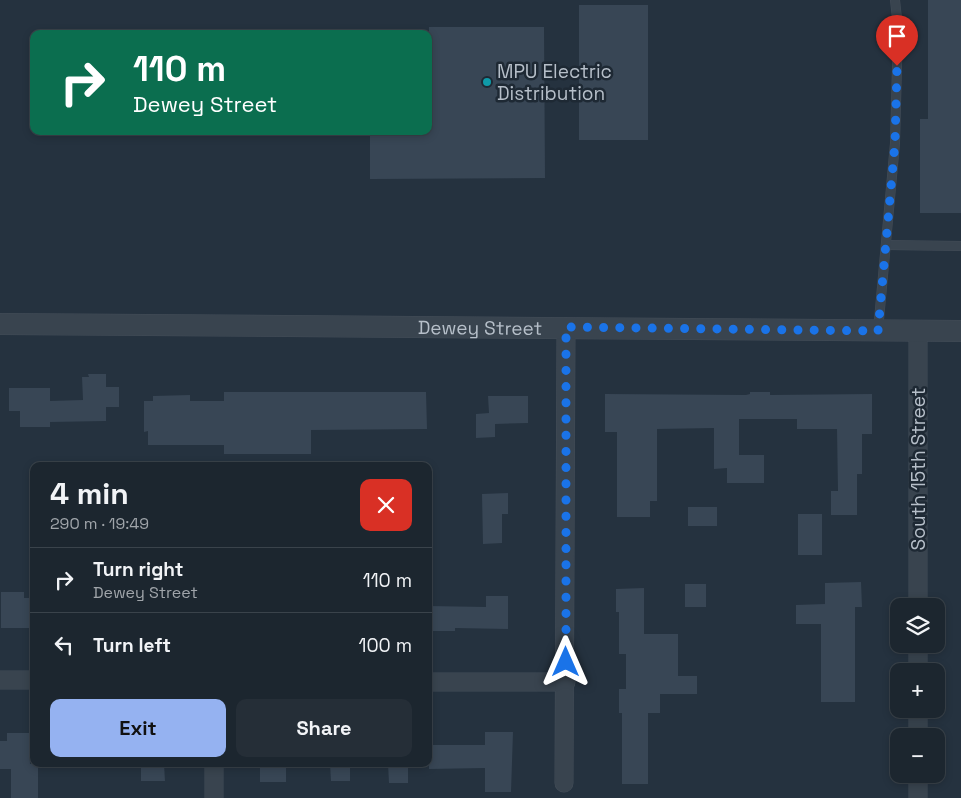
<!DOCTYPE html>
<html lang="en">
<head>
<meta charset="utf-8">
<style>
  body { margin:0; font-family:"Space Grotesk",sans-serif; background:#252e37; color:#f1f3f6; height:100vh; display:flex; flex-direction:column; font-size:19px; white-space:nowrap }
  * { box-sizing:border-box; margin:0 }
  p { font-size:16px; color:#a0a5aa }
  .icon { flex:none; width:28px; height:28px; fill:none; stroke:currentColor; stroke-width:2; stroke-linecap:round; stroke-linejoin:round }
  .map { position:relative; flex:1; overflow:hidden }
  .panel { position:absolute; left:30px; top:462px; width:402px; height:305px; display:flex; flex-direction:column; background:#1c262f; border-radius:10px; box-shadow:0 2px 8px #0003,0 0 0 1px #3a434b }
  .panel>* { flex:none }
  .hud { position:absolute; left:30px; top:30px; width:402px; height:105px; border-radius:10px; box-shadow:0 2px 8px #0003,0 0 0 1px #3a434b; background:#0b6e4f; color:#fff; overflow:hidden }
  .tools { position:absolute; left:890px; top:598px; display:grid; gap:10px }
  .tools a { display:grid; place-items:center; width:55px; height:55px; border-radius:10px; background:#1c262f; box-shadow:0 2px 8px #0003,0 0 0 1px #3a434b; font-size:25px }
  .pin { position:absolute; display:grid; place-items:center; width:42px; height:42px; color:#fff; margin:-51px -21px; border-radius:50% 50% 50% 0; rotate:-45deg; box-shadow:0 0 5px #0007 }
  .pin .icon { rotate:45deg }
  .me { position:absolute; width:55px; margin:-28px; rotate:0deg; stroke-linejoin:round; filter:drop-shadow(0 0 4px #0008) }
  .turn { display:flex; align-items:center; gap:18px; height:105px; padding:0 20px; font-size:22px }
  .turn .icon { width:65px; height:65px; stroke-width:2.5 }
  .turn b { display:block; font-size:35px; line-height:42px }
  .round { display:grid; place-items:center; flex:none; width:52px; height:52px; border-radius:10px; background:#252e37 }
  .summary { display:flex; align-items:center; justify-content:space-between; height:85px; padding:0 20px }
  h1 { font-size:30px; font-weight:600; line-height:38px }
  .cta { display:flex; gap:10px; margin-top:auto; padding:10px 20px }
  .cta a { flex:1; height:58px; border-radius:10px; background:#95b2f1; color:#111; font-size:20px; font-weight:600; line-height:58px; text-align:center }
  .cta a+a { background:#252e37; color:#f1f3f6 }
  ul { padding:0; list-style:none }
  li { display:flex; align-items:center; gap:15px; height:65px; padding:0 20px; border-top:1px solid #3a434b }
  li div { flex:1 }
  li b { display:block; font-size:19px }
  li em { font-style:normal }
  .map>svg:first-child { display:block }
  .building { fill:#384655 }
  .lines { fill:none; stroke-linecap:round; stroke-linejoin:round }
  .service-casing { stroke:#434d58; stroke-width:10 }
  .minor-casing { stroke:#434d58; stroke-width:19 }
  .tertiary-casing { stroke:#434d58; stroke-width:22 }
  .service { stroke:#39444f; stroke-width:9 }
  .minor { stroke:#39444f; stroke-width:18 }
  .tertiary { stroke:#39444f; stroke-width:21 }
  .route { stroke:#1a73e8; stroke-width:9; stroke-dasharray:0 16.2 }
  .culture-dot { fill:#0f9aa8; stroke:#1e2934; stroke-width:2 }
  .labels { text-anchor:middle; stroke-width:5; stroke-linejoin:round; paint-order:stroke }
  .poi-label { font-size:19px; fill:#b6bfc9; stroke:#1e2934; text-anchor:start }
  .street-label { font-size:19px; fill:#b6bfc9; stroke:#1e2934 }
</style>
</head>
<body>
<div class="map">
<svg width="961" height="798" viewBox="0 0 961 798">
  <rect width="100%" height="100%" fill="#25323f"/>
  <g class="building">
    <path d="M928 0H961V213H920V119H928Z"/>
    <rect x="579" y="5" width="69" height="135"/>
    <path d="M429 27H544L545 178 370 179V131H429Z"/>
    <path d="M88 374H106V387H119V407H106V421L50 422V427H20V411H9V388H50V401L83 400 82 377H89Z"/>
    <path d="M224 392H426L427 429 311 430V454H224V445H148V431L144 432V401H153V396L190 395V401H224Z"/>
    <path d="M750 392H770V395L872 394V434H862V474H857V515H831V491H838L837 429H797V419H739V455H764V483H727V468L714 469V428L657 429V501H650V517H617V432H605V394L746 395 750 394Z"/>
    <path d="M488 396H528V423L495 424V437L476 438V414L489 413Z"/>
    <path d="M508 493V514H502V543L483 544 482 494Z"/>
    <rect x="688" y="507" width="29" height="19"/>
    <rect x="798" y="514" width="24" height="41"/>
    <path d="M861 582 862 607H855V702H821V624H796V605L825 604V583Z"/>
    <rect x="685" y="584" width="21" height="23"/>
    <path d="M644 588V634H678V676H697V694H660V713H648V784H622V713H619V689H626V654H619V612H616V589Z"/>
    <path d="M1 592H24V598H34V628H1Z"/>
    <path d="M486 596H508V629L455 628V631H429V606L486 607Z"/>
    <path d="M485 732H513L511 792H485V768L429 769V745H485Z"/>
    <path d="M7 733H29L30 764H38V798H11V769H0V741H7Z"/>
    <path d="M141 764H164L165 781H141Z"/>
    <rect x="260" y="764" width="26" height="18"/>
    <path d="M330 764H350V781H331Z"/>
    <path d="M388 764H408V783H389Z"/>
  </g>
  <g class="lines">
    <g class="service-casing">
      <g id="service">
        <path d="M886 245 961 246"/>
        <path d="M878 331 895 143 898 28 895 0"/>
      </g>
    </g>
    <g class="minor-casing">
      <g id="minor">
        <path d="M918 606V331"/>
        <path d="M918 671V644"/>
        <path d="M0 680H34"/>
        <path d="M429 682H566"/>
        <path d="M918 736V709"/>
        <path d="M214 764V798"/>
        <path d="M564 783 566 327"/>
        <path d="M918 798V774"/>
      </g>
    </g>
    <g class="tertiary-casing">
      <g id="tertiary">
        <path id="s1" d="M0 324 961 331"/>
      </g>
    </g>
    <use href="#service" class="service"/>
    <use href="#minor" class="minor"/>
    <use href="#tertiary" class="tertiary"/>
  </g>
  <g class="lines">
    <path class="route" d="M566 662V327L878 331 895 143 897 66"/>
  </g>
  <circle class="culture-dot" cx="487" cy="82" r="5"/>
  <g class="labels">
    <g class="poi-label">
      <text x="497" y="78">MPU Electric<tspan x="497" dy="22">Distribution</tspan></text>
    </g>
    <g class="street-label">
      <text dy="7" stroke="none"><textPath href="#s1" startOffset="480">Dewey Street</textPath></text>
      <text transform="translate(918 469) rotate(-90)" y="7">South 15th Street</text>
    </g>
  </g>
</svg>
<div class="tools">
<a><svg class="icon" aria-label="layers" viewBox="0 0 24 24"><path d="M12 4l9 5-9 5-9-5zM3 14l9 5 9-5"/></svg></a>
<a>+</a>
<a>−</a>
</div>
<div class="pin" style="left:897px;top:66px;background:#d93025"><svg class="icon" aria-label="arrive" viewBox="0 0 24 24"><path d="M6 21V4h12l-3 4 3 4H6"/></svg></div>
<svg class="me" style="left:566px;top:662px" viewBox="-20 -20 40 40"><path d="M0-17L14 15 0 8-14 15z" fill="#1a73e8" stroke="#fff" stroke-width="4"/></svg>
<div class="hud">
<div class="turn"><svg class="icon" aria-label="right" viewBox="0 0 24 24"><path d="M7 20v-9h11M14 6l5 5-5 5"/></svg><div><b>110 m</b>Dewey Street</div></div>
</div>
<section class="panel">
<div class="summary"><div><h1>4 min</h1><p>290 m · 19:49</p></div><a class="round" style="background:#d93025;color:#fff"><svg class="icon" aria-label="close" viewBox="0 0 24 24"><path d="M6 6l12 12M18 6L6 18"/></svg></a></div>
<ul>
<li><svg class="icon" aria-label="right" viewBox="0 0 24 24"><path d="M7 20v-9h11M14 6l5 5-5 5"/></svg><div><b>Turn right</b><p>Dewey Street</p></div><em>110 m</em></li>
<li><svg class="icon" aria-label="left" viewBox="0 0 24 24"><path d="M17 20v-9H6M10 6l-5 5 5 5"/></svg><div><b>Turn left</b></div><em>100 m</em></li>
</ul>
<div class="cta"><a>Exit</a><a>Share</a></div>
</section>
</div>
</body>
</html>
